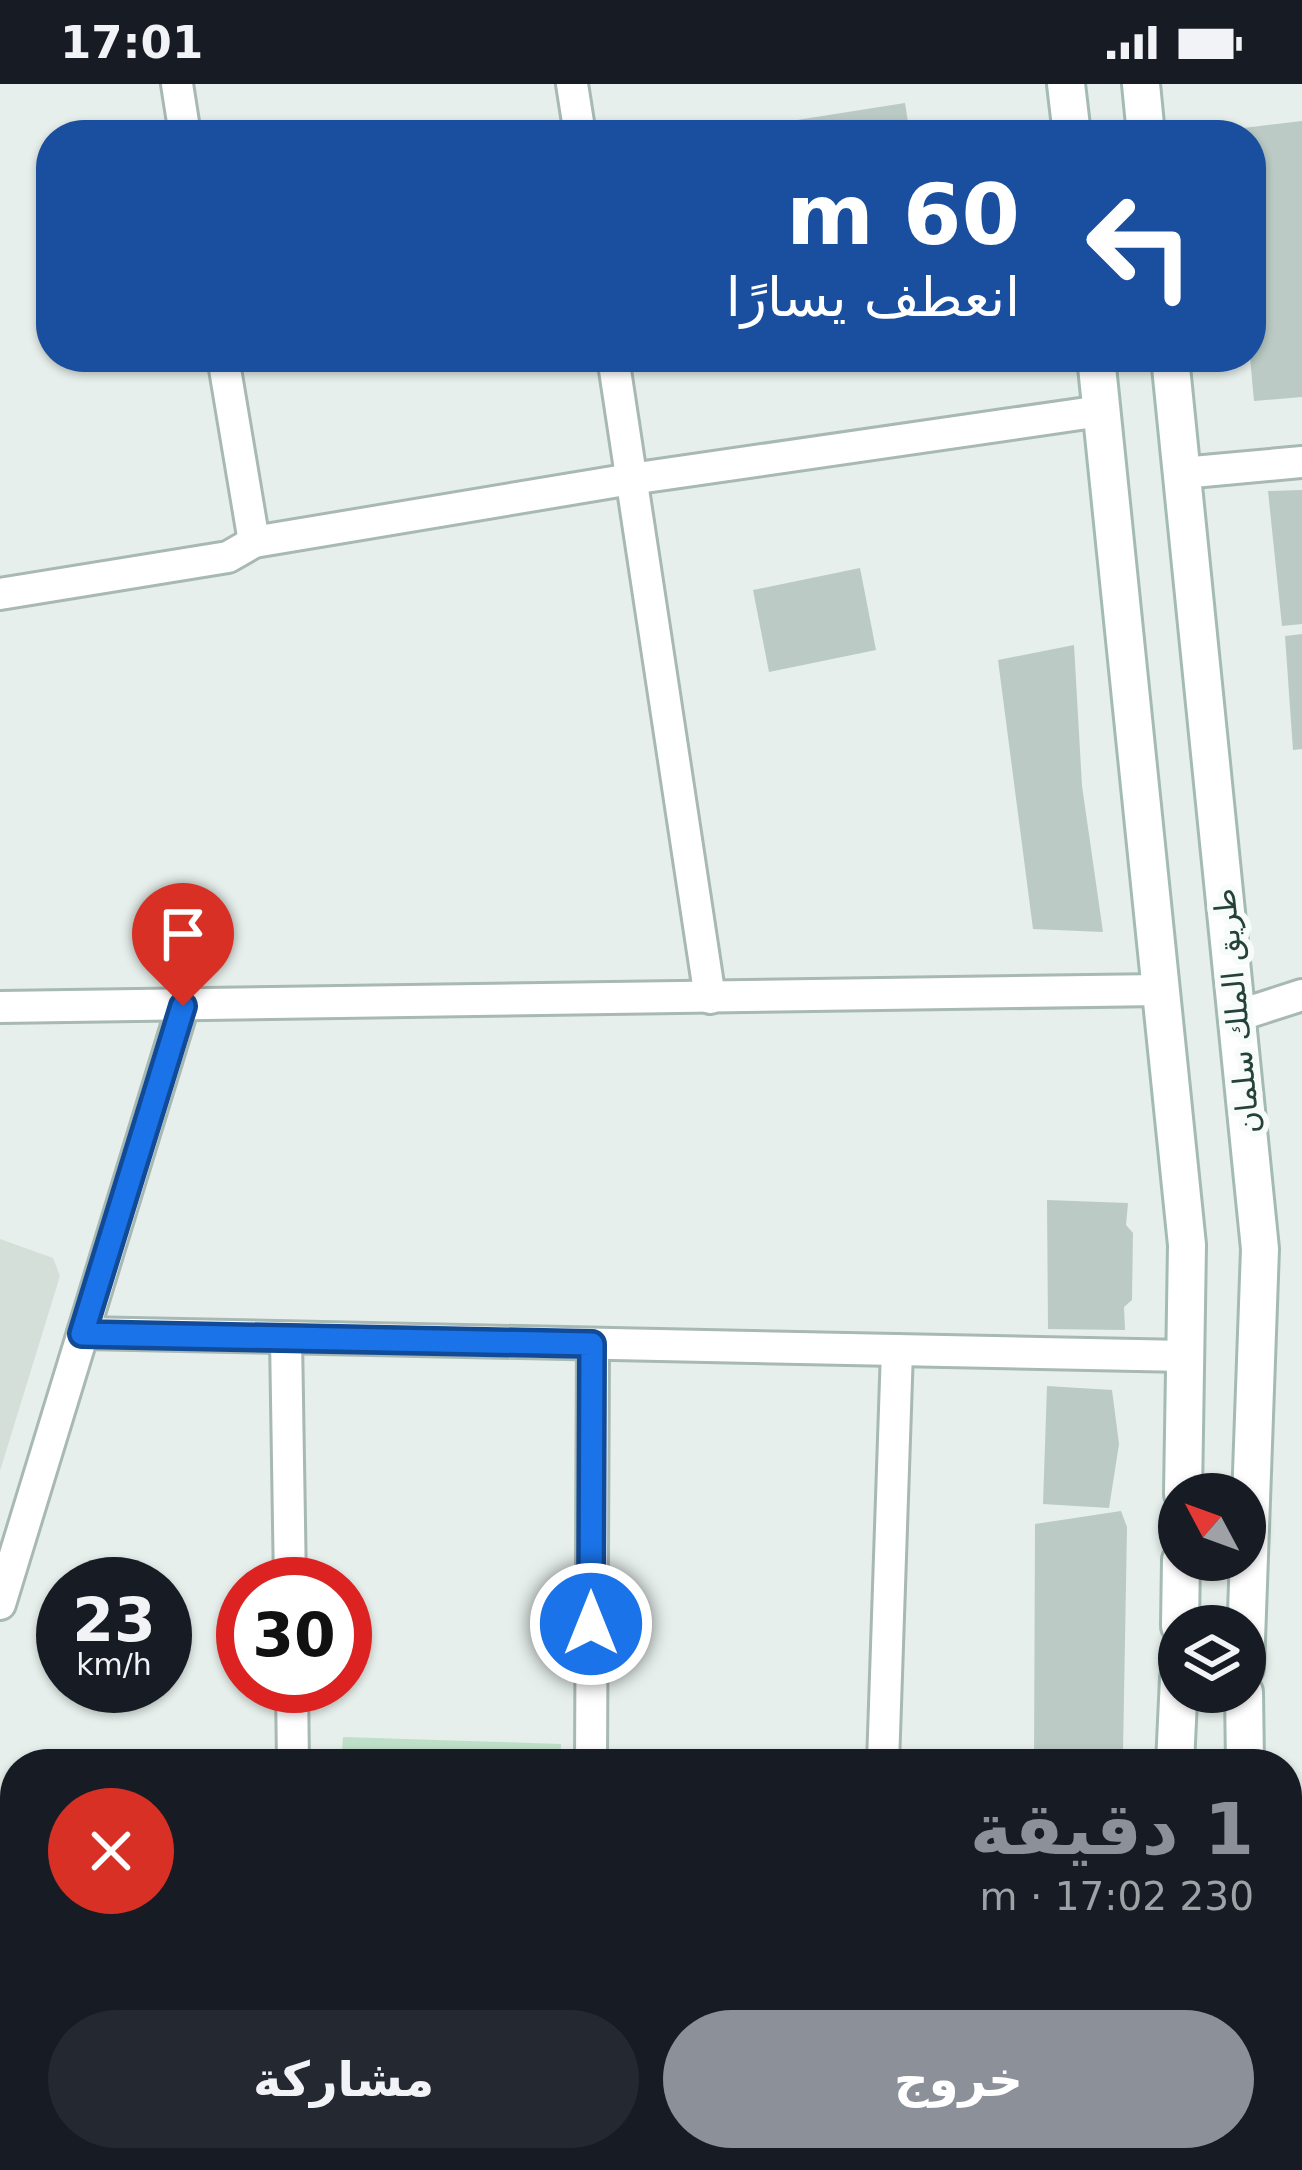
<!DOCTYPE html>
<html lang="ar">
<head>
<meta charset="utf-8">
<style>
  body { margin:0; font-family:"DejaVu Sans",Vazirmatn,sans-serif; background:#242831; color:#f1f3f6; direction:rtl; height:100vh; display:flex; flex-direction:column; font-size:45px; white-space:nowrap }
  * { box-sizing:border-box; margin:0 }
  p { font-size:39px; color:#9ea1a6 }
  .icon { flex:none; width:66px; height:66px; fill:none; stroke:currentColor; stroke-width:2; stroke-linecap:round; stroke-linejoin:round }
  .map { position:relative; flex:1; overflow:hidden; direction:ltr }
  .details { position:absolute; left:0px; top:1665px; width:1302px; height:423px; display:flex; flex-direction:column; background:#171b24; border-radius:48px 48px 0 0; box-shadow:0 3px 9px #0004; direction:rtl }
  .details>* { flex:none }
  .guide { position:absolute; left:36px; top:36px; width:1230px; height:252px; border-radius:48px; box-shadow:0 3px 9px #0004; direction:rtl; background:#1a4fa0; color:#fff; overflow:hidden }
  .needle { width:78px; rotate:311deg }
  .fabs { position:absolute; left:1158px; top:1389px; display:grid; gap:24px }
  .fabs a { display:grid; place-items:center; width:108px; height:108px; border-radius:50%; background:#171b24; box-shadow:0 3px 9px #0004; font-size:60px }
  .speed { position:absolute; left:36px; top:1473px; display:flex; gap:24px; font-size:60px; font-weight:700; text-align:center }
  .speed>* { display:grid; place-content:center; width:156px; height:156px; border-radius:50%; background:#171b24; box-shadow:0 3px 9px #0004; line-height:1 }
  .speed small { font-size:30px; font-weight:400 }
  .speed .limit { border:18px solid #d22; background:#fff; color:#111 }
  .pin { position:absolute; display:grid; place-items:center; width:102px; height:102px; color:#fff; margin:-123px -51px; border-radius:50% 50% 50% 0; rotate:-45deg; box-shadow:0 0 12px #0007 }
  .pin .icon { rotate:45deg }
  .me { position:absolute; width:132px; margin:-66px; rotate:0deg; stroke-linejoin:round; filter:drop-shadow(0 0 9px #0008) }
  .turn { display:flex; align-items:center; gap:42px; height:252px; padding:0 48px; font-size:54px }
  .turn .icon { width:156px; height:156px; stroke-width:2.5 }
  .turn b { display:block; font-size:84px; line-height:102px }
  .round { display:grid; place-items:center; flex:none; width:126px; height:126px; border-radius:63px; background:#242831 }
  .head { display:flex; align-items:center; justify-content:space-between; height:204px; padding:0 48px }
  h1 { font-size:72px; font-weight:800; line-height:90px; color:#8c9099 }
  .button { display:flex; gap:24px; margin-top:auto; padding:24px 48px }
  .button a { flex:1; height:138px; border-radius:72px; background:#8c9099; color:#fff; font-size:48px; font-weight:800; line-height:138px; text-align:center }
  .button a+a { background:#242831; color:#f1f3f6 }
  .status { display:flex; justify-content:space-between; align-items:center; height:84px; padding:0 60px; background:#171b24; direction:ltr }
  .status svg { height:33px; fill:currentColor }
  .map>svg:first-child { display:block }
  .built { fill:#d4dfda }
  .green { fill:#bfe0c8 }
  .building { fill:#bbcac4 }
  .lines { fill:none; stroke-linecap:round; stroke-linejoin:round }
  .street-casing { stroke:#a8b8b2; stroke-width:36 }
  .secondary-casing { stroke:#a4bbb3; stroke-width:42 }
  .path { stroke:#86b3a5; stroke-width:6; stroke-dasharray:6 9; stroke-linecap:butt }
  .street { stroke:#fff; stroke-width:30 }
  .secondary { stroke:#fff; stroke-width:36 }
  .route-casing { stroke:#114b97; stroke-width:30 }
  .route { stroke:#1a73e8; stroke-width:21 }
  .labels { text-anchor:middle; stroke-width:12; stroke-linejoin:round; paint-order:stroke }
  .street-label { font-size:30px; fill:#24423a; stroke:#f7fbf9 }
</style>
</head>
<body>
<div class="status"><b>17:01</b><svg viewBox="0 0 49 12"><path d="M0 12V9h3v3zM5 12V6h3v6zM10 12V3h3v9zM15 12V0h3v12zM26 1h20v11H26zM47 4h2v5h-2z"/></svg></div>
<div class="map">
<svg width="1302" height="2086" viewBox="0 0 1302 2086">
  <rect width="100%" height="100%" fill="#e6efeb"/>
  <path class="built" d="M0 1155 53 1174 60 1192 0 1387Z"/>
  <g class="green">
    <path d="M343 1653 561 1660 560 1680H341Z"/>
    <path d="M1287 2054 1302 2064V2086H1075L1086 2073H1287Z"/>
  </g>
  <g class="building">
    <path d="M905 19 910 51H720V48Z"/>
    <path d="M1302 37V313L1254 317 1250 273 1251 51H1228L1227 46Z"/>
    <path d="M1302 406V540L1282 542 1268 407Z"/>
    <path d="M860 484 876 566 769 588 753 506Z"/>
    <path d="M1302 550V665L1293 666 1285 552Z"/>
    <path d="M1074 561 1082 702 1103 848 1033 845 998 576Z"/>
    <path d="M1047 1116 1128 1119 1126 1141 1133 1149 1132 1216 1124 1223 1125 1246 1048 1245Z"/>
    <path d="M1047 1302 1112 1306 1119 1360 1109 1424 1043 1420Z"/>
    <path d="M1121 1427 1127 1443 1123 1669 1116 1680H1034L1035 1440Z"/>
    <path d="M412 2073H506L509 2086H414Z"/>
  </g>
  <g class="lines">
    <g class="street-casing">
      <g id="street">
        <path d="M177 0 185 51"/>
        <path d="M572 0 580 51"/>
        <path d="M223 273 254 458 631 395 1101 327"/>
        <path d="M613 273 710 914"/>
        <path d="M1182 389 1302 378"/>
        <path d="M0 510 228 473 254 458"/>
        <path d="M0 923 1161 906"/>
        <path d="M1237 932 1302 911"/>
        <path d="M83 1249 1185 1272"/>
        <path d="M286 1254 290 1500"/>
        <path d="M0 1520 183 922"/>
        <path d="M292 1602 293 1680"/>
        <path d="M591 1680 593 1260"/>
        <path d="M883 1680 897 1266"/>
        <path d="M0 1823H15"/>
        <path d="M298 2073V2086"/>
      </g>
    </g>
    <g class="secondary-casing">
      <g id="secondary">
        <path d="M1066 0 1072 51"/>
        <path d="M1141 0 1146 51"/>
        <path d="M1096 273 1187 1161 1183 1410"/>
        <path d="M1170 273 1260 1165 1245 1584"/>
        <path d="M1180 1542 1181 1476"/>
        <path d="M1244 1608 1245 1680"/>
        <path d="M1175 1680 1179 1594"/>
        <path d="M1287 1946 1302 1984"/>
        <path d="M1287 2009 1302 2016"/>
        <path d="M1036 2086 1044 2073"/>
      </g>
    </g>
    <g class="path">
      <path d="M1287 2067 1302 2078"/>
      <path d="M1091 2086 1106 2073"/>
      <path d="M1201 2086 1202 2073"/>
    </g>
    <use href="#street" class="street"/>
    <use href="#secondary" class="secondary"/>
  </g>
  <g class="lines">
    <g class="route-casing">
      <path id="route" d="M183 922 82 1250 592 1260 591 1540"/>
    </g>
    <use href="#route" class="route"/>
  </g>
  <g class="labels">
    <g class="street-label">
      <text transform="translate(1237 927) rotate(-96)" y="10">طريق الملك سلمان</text>
    </g>
  </g>
</svg>
<div class="fabs">
<a><svg class="needle" viewBox="-14 -14 28 28"><path d="M0-13l5 13h-10z" fill="#e53935"/><path d="M0 13l5-13h-10z" fill="#9ea1a6"/></svg></a>
<a><svg class="icon" aria-label="layers" viewBox="0 0 24 24"><path d="M12 4l9 5-9 5-9-5zM3 14l9 5 9-5"/></svg></a>
</div>
<div class="speed"><div>23<small>km/h</small></div><div class="limit">30</div></div>
<div class="pin" style="left:183px;top:922px;background:#d93025"><svg class="icon" aria-label="arrive" viewBox="0 0 24 24"><path d="M6 21V4h12l-3 4 3 4H6"/></svg></div>
<svg class="me" style="left:591px;top:1540px" viewBox="-20 -20 40 40"><circle r="17" fill="#1a73e8" stroke="#fff" stroke-width="3"/><path d="M0-11L8 9 0 5-8 9z" fill="#fff"/></svg>
<div class="guide">
<div class="turn"><svg class="icon" aria-label="left" viewBox="0 0 24 24"><path d="M17 20v-9H6M10 6l-5 5 5 5"/></svg><div><b>60 m</b>انعطف يسارًا</div></div>
</div>
<section class="details">
<div class="head"><div><h1>1 دقيقة</h1><p>230 m · 17:02</p></div><a class="round" style="background:#d93025;color:#fff"><svg class="icon" aria-label="close" viewBox="0 0 24 24"><path d="M6 6l12 12M18 6L6 18"/></svg></a></div>
<div class="button"><a>خروج</a><a>مشاركة</a></div>
</section>
</div>
</body>
</html>
